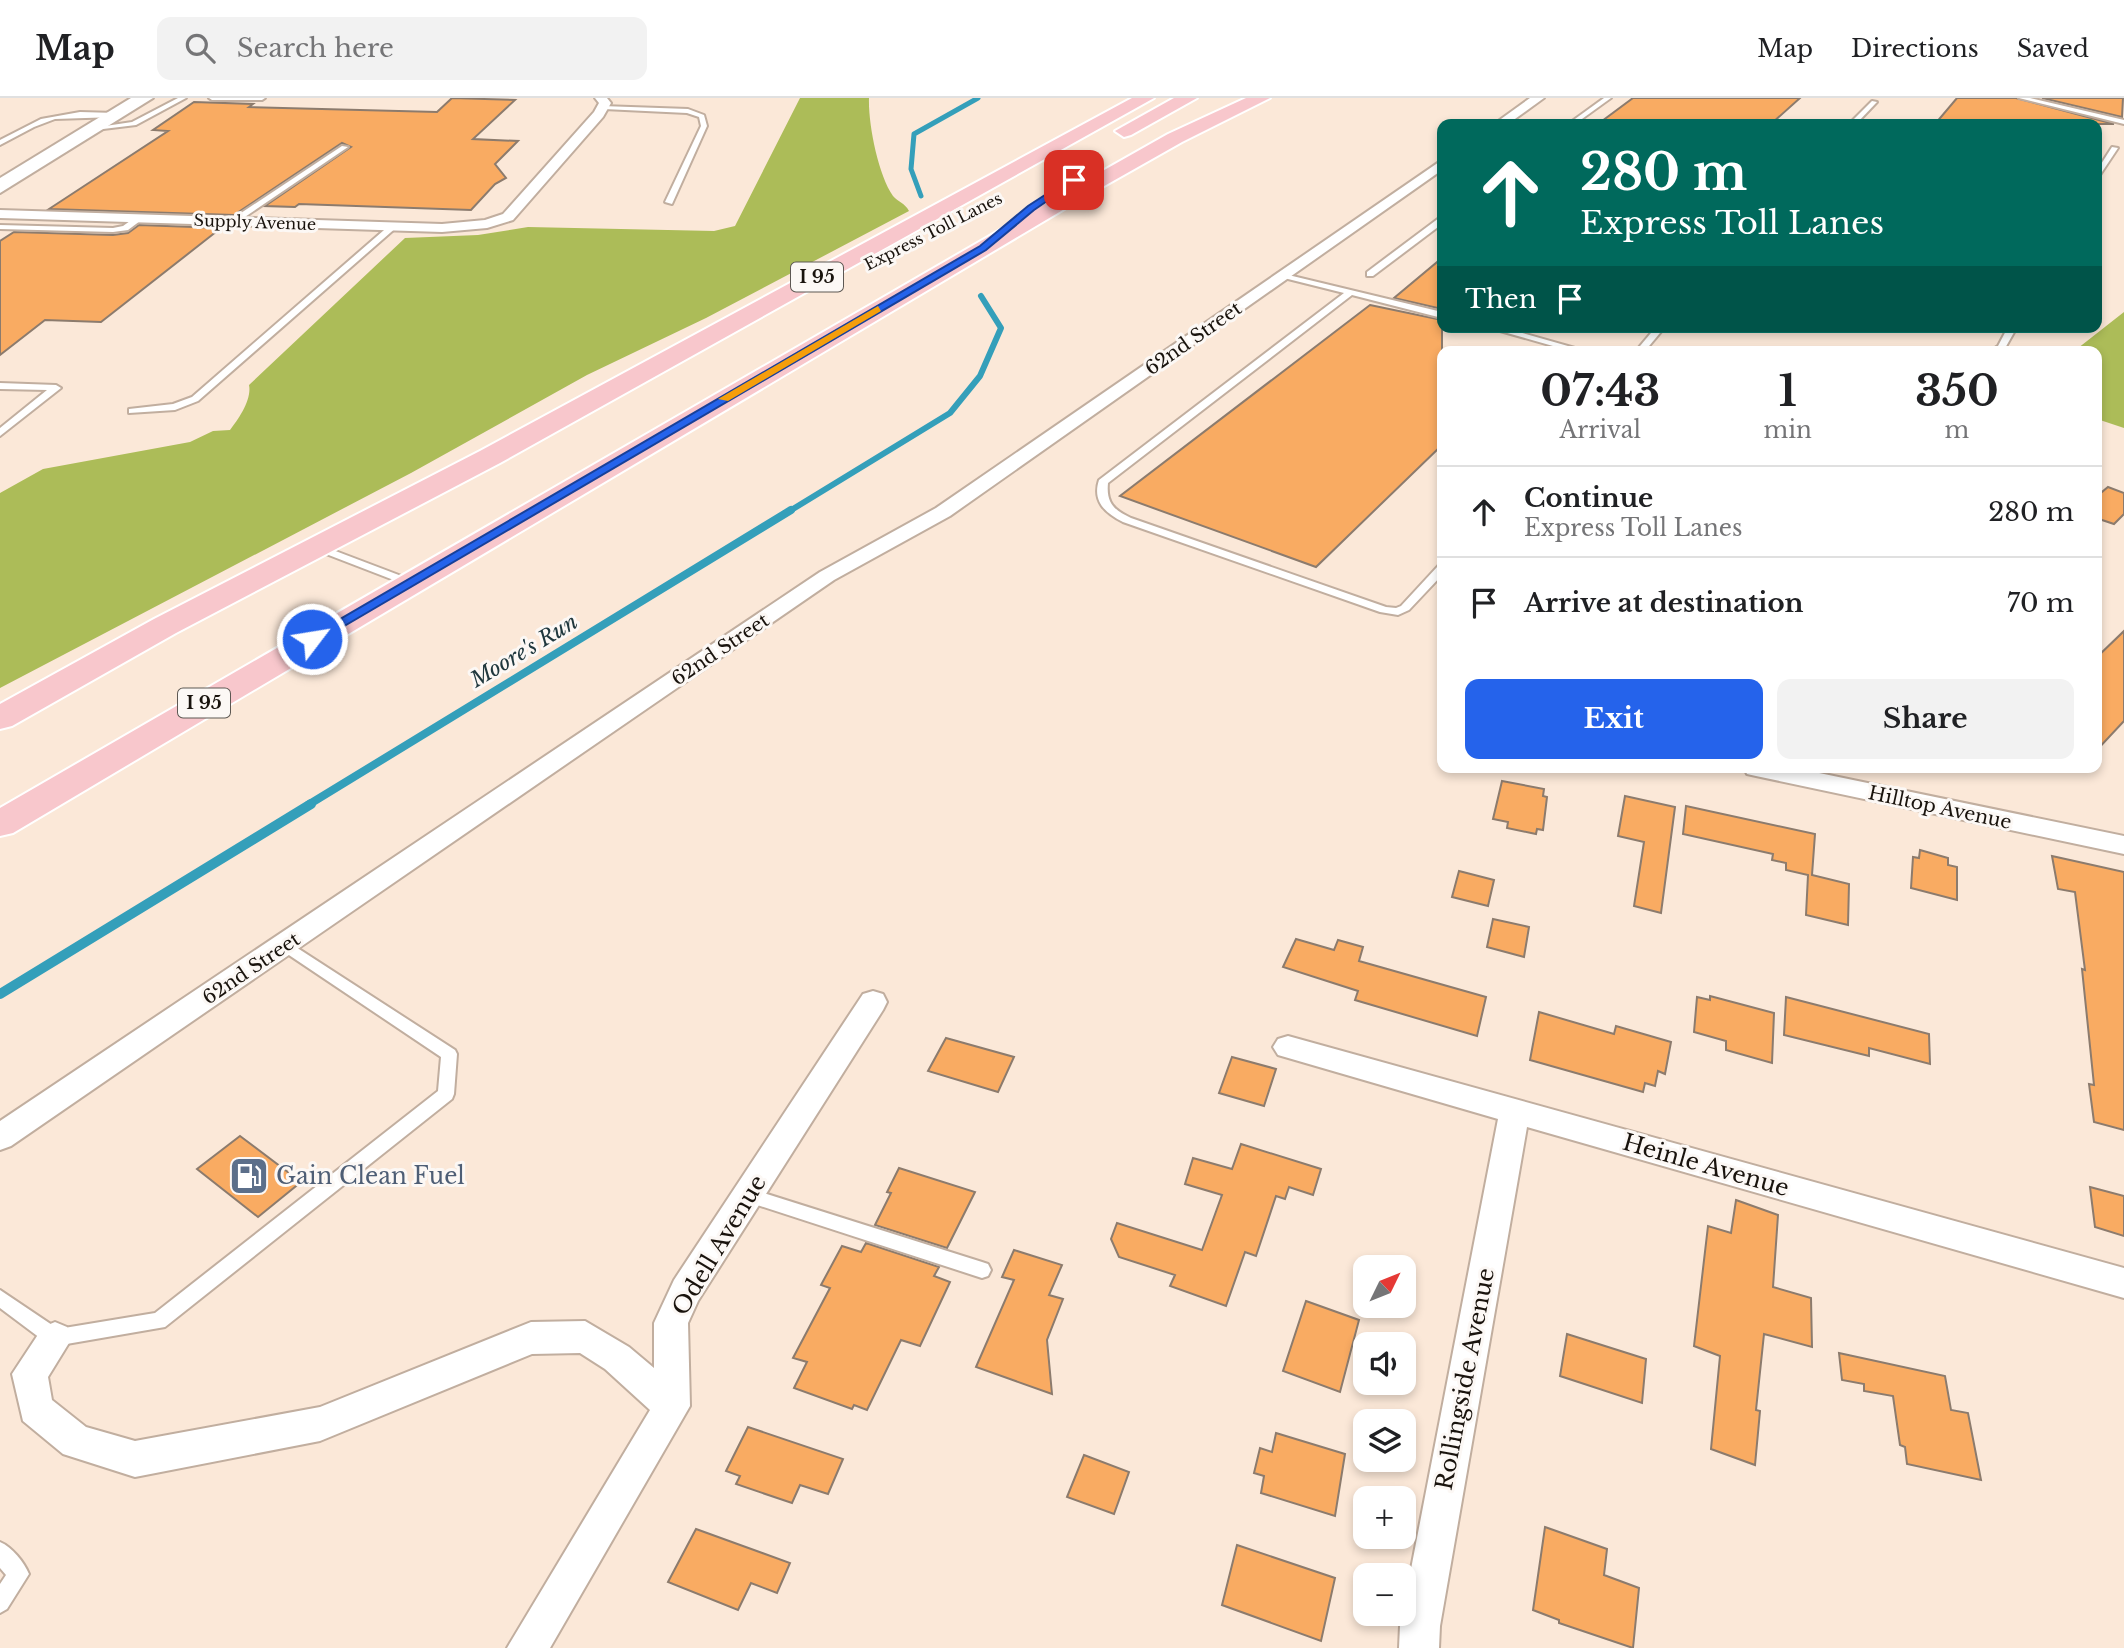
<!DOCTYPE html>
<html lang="en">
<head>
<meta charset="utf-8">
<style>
  body { margin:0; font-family:"Libre Baskerville",serif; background:#f2f2f2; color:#202124; height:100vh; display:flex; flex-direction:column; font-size:26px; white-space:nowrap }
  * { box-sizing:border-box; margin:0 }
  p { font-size:23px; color:#757577 }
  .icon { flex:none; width:38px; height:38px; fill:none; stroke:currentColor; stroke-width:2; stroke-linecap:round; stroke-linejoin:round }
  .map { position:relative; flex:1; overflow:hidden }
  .side { position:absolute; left:1437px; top:248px; width:665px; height:427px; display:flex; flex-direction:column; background:#fff; border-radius:14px; box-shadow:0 4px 10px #0003 }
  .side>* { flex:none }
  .hud { position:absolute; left:1437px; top:21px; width:665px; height:214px; border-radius:14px; box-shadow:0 4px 10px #0003; background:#00695c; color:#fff; overflow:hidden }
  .needle { width:46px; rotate:47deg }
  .buttons { position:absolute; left:1353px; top:1157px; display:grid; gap:14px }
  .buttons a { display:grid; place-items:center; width:63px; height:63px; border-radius:14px; background:#fff; box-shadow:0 4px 10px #0003; font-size:35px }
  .pin { position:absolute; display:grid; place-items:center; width:60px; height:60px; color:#fff; margin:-30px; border-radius:14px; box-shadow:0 4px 10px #0006 }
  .me { position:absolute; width:77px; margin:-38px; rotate:59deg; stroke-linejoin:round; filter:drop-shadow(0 0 5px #0008) }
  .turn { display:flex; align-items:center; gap:24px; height:147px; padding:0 28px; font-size:32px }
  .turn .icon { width:91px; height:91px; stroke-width:2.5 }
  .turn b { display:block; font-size:49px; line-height:60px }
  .then { display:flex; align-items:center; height:66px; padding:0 28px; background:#0003; gap:14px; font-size:26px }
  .eta { display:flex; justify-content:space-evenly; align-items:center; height:119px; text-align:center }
  .eta b { font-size:42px; font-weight:800; line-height:49px }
  .cta { display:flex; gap:14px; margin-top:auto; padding:14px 28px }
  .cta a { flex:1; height:80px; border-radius:14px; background:#2563eb; color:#fff; font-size:28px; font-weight:800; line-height:80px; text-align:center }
  .cta a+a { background:#f2f2f2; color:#202124 }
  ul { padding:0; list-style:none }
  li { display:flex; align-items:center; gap:21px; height:91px; padding:0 28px; border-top:2px solid #e0e0e0 }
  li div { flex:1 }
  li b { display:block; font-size:26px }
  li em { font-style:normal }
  header { display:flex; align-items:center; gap:42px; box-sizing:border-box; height:98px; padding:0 35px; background:#fff; border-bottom:2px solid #e0e0e0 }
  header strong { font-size:33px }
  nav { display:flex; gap:38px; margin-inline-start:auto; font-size:24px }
  .search { width:490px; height:63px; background:#f2f2f2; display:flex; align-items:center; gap:18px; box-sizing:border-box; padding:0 24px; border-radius:14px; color:#757577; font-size:26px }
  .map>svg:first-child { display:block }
  .forest { fill:#acbc58 }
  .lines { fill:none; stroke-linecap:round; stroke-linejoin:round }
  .stream-far3 { stroke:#349fba; stroke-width:5 }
  .stream-far2 { stroke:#349fba; stroke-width:6 }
  .stream-far1 { stroke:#349fba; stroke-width:8 }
  .stream { stroke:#349fba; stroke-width:10 }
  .building { fill:#f9ab62; stroke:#8c7b6d; stroke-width:2 }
  .lane-casing { stroke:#c1ae9f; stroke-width:4 }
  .street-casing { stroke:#c1ae9f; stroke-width:4 }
  .secondary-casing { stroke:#c1ae9f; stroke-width:4 }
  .highway-casing { stroke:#fff; stroke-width:4 }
  .lane { fill:#fff; fill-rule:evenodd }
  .street { fill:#fff; fill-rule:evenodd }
  .secondary { fill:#fff; fill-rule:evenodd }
  .highway { fill:#f8c7cc; fill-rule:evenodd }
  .route { fill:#2563eb; stroke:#184099; stroke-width:2 }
  .slow { fill:#f59e0b }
  .labels { text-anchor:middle; stroke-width:6; stroke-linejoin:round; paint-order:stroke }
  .far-street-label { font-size:16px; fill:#19130d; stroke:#fcf8f5 }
  .shield { fill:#fcf8f5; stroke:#5d5853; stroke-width:2 }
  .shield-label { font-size:18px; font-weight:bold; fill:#19130d }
  .street-label { font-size:19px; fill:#19130d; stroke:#fcf8f5 }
  .water-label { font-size:21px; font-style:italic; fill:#20383e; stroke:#fcf8f5 }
  .near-street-label { font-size:23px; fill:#19130d; stroke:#fcf8f5 }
  .near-service-label { font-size:23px; fill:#4e5e75; stroke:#fcf8f5; text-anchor:start }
</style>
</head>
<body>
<header>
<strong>Map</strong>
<div class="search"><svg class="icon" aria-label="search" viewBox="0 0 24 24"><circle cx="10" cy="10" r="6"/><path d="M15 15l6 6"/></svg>Search here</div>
<nav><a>Map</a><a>Directions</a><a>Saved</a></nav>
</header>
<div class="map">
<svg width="2124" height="1550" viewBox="0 0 2124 1550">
  <rect width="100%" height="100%" fill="#fbe8d8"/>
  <g class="forest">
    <path d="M800 0H869C868 25 878 77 893 98 898 104 905 105 909 113L706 220 587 277 411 375 0 590V395L43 371 190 344 213 333 230 332C239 321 252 301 249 287L405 140 478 137 528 129 714 133 735 128Z"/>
    <path d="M2124 214V330L2097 321 2096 254H2073Z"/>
  </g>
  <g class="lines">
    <path class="stream-far3" d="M921 98 911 71 914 36 978 0"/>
    <path class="stream-far2" d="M788 414 950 315 980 278 1001 230 981 198"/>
    <path class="stream-far1" d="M308 707 791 412"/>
    <path class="stream" d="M0 896 311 706"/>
  </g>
  <g class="building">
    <path d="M452 0 515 2 473 41 518 43 495 66 506 80 495 86 471 112 299 106 295 109 265 108 351 49 342 45 234 117 49 111 168 33 153 32 194 4 253 6 249 9 437 14Z"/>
    <path d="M1633 0H1800L1771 26H1598Z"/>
    <path d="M1957 0H2016L2114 26H1935Z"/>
    <path d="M2042 0H2123L2122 19Z"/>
    <path d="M139 127 221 130 101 224 45 222 0 257V143L14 134 113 137 128 135Z"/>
    <path d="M1442 160V211L1394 200Z"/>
    <path d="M1370 207 1442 222V347L1316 469 1120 398Z"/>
    <path d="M2108 389 2124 395V416L2114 426 2096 420V399Z"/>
    <path d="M2124 533V623L2096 653V560Z"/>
    <path d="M1502 683 1544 691 1543 698 1547 699 1543 732 1537 731 1536 736 1507 730 1508 724 1493 721Z"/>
    <path d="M1625 698 1675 709 1661 815 1634 808 1644 744 1618 738Z"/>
    <path d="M1686 708 1815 736 1812 777 1849 786 1848 827 1806 817 1808 777 1786 772V765L1772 762 1773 756 1683 736Z"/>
    <path d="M1920 752 1948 760V767L1957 769V802L1911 790 1913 759 1919 760Z"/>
    <path d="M2052 758 2124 774V1032L2094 1024 2089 986 2094 987 2082 871 2085 872 2075 794 2058 791Z"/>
    <path d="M1459 773 1494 782 1488 808 1452 799Z"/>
    <path d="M1493 821 1529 829 1524 859 1487 849Z"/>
    <path d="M1296 841 1334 852 1338 842 1363 849 1359 863 1486 899 1477 938 1355 902 1358 893 1283 869Z"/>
    <path d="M1710 898 1774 915 1772 965 1726 952V943L1694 934 1697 899 1710 902Z"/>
    <path d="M1786 899 1929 936 1930 966 1869 950V958L1784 937Z"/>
    <path d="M1539 914 1614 936 1616 928 1671 944 1665 976 1658 973 1655 988 1645 985 1643 994 1530 962Z"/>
    <path d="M946 940 1014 959 998 994 928 973Z"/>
    <path d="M1232 959 1276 971 1264 1008 1219 995Z"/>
    <path d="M240 1038 301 1084 258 1119 197 1071Z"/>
    <path d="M1241 1046 1321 1071 1313 1097 1289 1089 1285 1101 1276 1098 1256 1158 1245 1154 1226 1208 1170 1188 1175 1177 1119 1159 1111 1141 1117 1125 1202 1152 1222 1097 1185 1086 1193 1060 1232 1071Z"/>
    <path d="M899 1070 975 1094 947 1150 875 1127 891 1095 887 1094Z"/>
    <path d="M2090 1089 2124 1098V1138L2095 1129Z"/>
    <path d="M1736 1102 1778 1117 1773 1189 1811 1200 1812 1249 1764 1236 1756 1312 1760 1313 1755 1367 1711 1351 1720 1258 1694 1248 1708 1128 1731 1135Z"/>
    <path d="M866 1145 939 1169 934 1178 950 1184 920 1248 901 1242 867 1312 854 1307 852 1311 794 1290 807 1264 793 1260 830 1190 821 1187 842 1148 861 1154Z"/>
    <path d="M1014 1152 1062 1167 1049 1197 1063 1201 1047 1242 1052 1296 976 1269 1014 1182 1002 1179Z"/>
    <path d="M1306 1203 1359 1222 1340 1294 1283 1273Z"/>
    <path d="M1567 1236 1646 1261 1642 1305 1560 1278Z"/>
    <path d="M1839 1255 1945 1278 1951 1312 1968 1315 1981 1382 1907 1366 1905 1349 1900 1347 1893 1298 1864 1293V1286L1842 1282Z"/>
    <path d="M748 1329 843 1361 828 1396 800 1387 792 1405 736 1386 740 1378 726 1373Z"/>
    <path d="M1276 1335 1345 1356 1335 1418 1261 1395 1264 1378 1254 1375 1260 1350 1272 1354Z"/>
    <path d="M1084 1357 1129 1374 1114 1416 1067 1399Z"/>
    <path d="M1545 1429 1607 1451 1604 1477 1639 1490 1633 1550 1559 1525V1522L1533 1512Z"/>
    <path d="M696 1431 790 1465 777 1495 751 1485 738 1512 668 1484Z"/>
    <path d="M1237 1447 1335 1480 1321 1543 1222 1507Z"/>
  </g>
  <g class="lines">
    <g class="lane-casing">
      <g id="lane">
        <path d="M178 0H186L136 27 95 32 92 30 132 24Z"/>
        <path d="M209 0H265L262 2H212Z"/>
        <path d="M1604 0H1611L1575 26H1568Z"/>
        <path d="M2019 0H2030L2124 22V26Z"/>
        <path d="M1872 3 1877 4 1856 26H1849Z"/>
        <path d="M602 8 688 11 704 17 707 28 672 106 665 104 701 28 699 19 687 15 604 11Z"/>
        <path d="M80 14 116 15 119 17 116 19 55 21 34 29 0 47V42L41 21Z"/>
        <path d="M342 48 348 49 236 125 229 123Z"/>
        <path d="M2112 49 2118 50 2096 83V74Z"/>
        <path d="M137 118 144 120 128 132 113 134 0 131V127L113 130 123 128Z"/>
        <path d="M1439 120H1442V126L1373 178H1367V174Z"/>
        <path d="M391 126 398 128 198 303 175 312 129 315V311L173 306 192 299Z"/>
        <path d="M1280 175 1442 214V220L1352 197 1108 385C1106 405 1114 412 1131 420L1386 509 1396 510 1401 508 1438 468 1442 467V477L1409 512 1398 517 1380 514 1123 424C1105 415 1092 403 1099 382L1344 195 1280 179Z"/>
        <path d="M1486 229H1501L1589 254H1574Z"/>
        <path d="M1656 229H1665L1644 254H1635Z"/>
        <path d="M2008 229H2017L2004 252 1989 254 1998 248Z"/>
        <path d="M0 285 56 287 61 290 0 338V330L47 292 0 291Z"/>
        <path d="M317 446 412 482 414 484 412 486H404L313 451 312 449Z"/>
        <path d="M285 842 455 952 457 956 454 996 452 1001 165 1229 55 1248 48 1246 0 1210V1192L58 1231 155 1215 438 993 441 959 280 851 278 847 280 843Z"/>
        <path d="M748 1090 982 1164 988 1166 991 1172 988 1178 982 1180 742 1102 739 1097 742 1092Z"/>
        <path d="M0 1444C12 1449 24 1464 29 1476L7 1511 0 1515V1486L6 1477 0 1470Z"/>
      </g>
    </g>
    <g class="street-casing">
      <g id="street">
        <path d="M595 0H607L611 5 603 19 513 122 487 130 442 134 0 120V112L442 126 485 122 503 116 594 14 599 5Z"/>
        <path d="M1530 0H1544L1508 26H1494Z"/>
        <path d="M1442 62V72L950 418 834 482 11 1048 0 1052V1023L820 474 936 410Z"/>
        <path d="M1744 670H1795L2124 738V756L1756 678 1747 676Z"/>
        <path d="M873 893 883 896 887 904 883 912 698 1203 688 1225 690 1308 550 1550H507L650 1312 605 1271 580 1255 532 1256 320 1343 135 1379 63 1356 23 1323 12 1276 43 1229 55 1224 67 1229 72 1240 48 1279 52 1302 86 1329 135 1343 320 1309 531 1224 585 1223 629 1249 654 1270V1225L674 1182 863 896Z"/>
        <path d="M1288 938 2124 1170V1200L1527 1029 1440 1528 1439 1550H1399L1400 1528 1498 1021 1278 957 1273 949 1278 941Z"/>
      </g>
    </g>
    <g class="secondary-casing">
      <path id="secondary" d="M131 0H153L0 95V80Z"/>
    </g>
    <g class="highway-casing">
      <g id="highway">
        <path d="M1132 0H1154L500 365 176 535 12 628 0 631V606L154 521 480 353Z"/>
        <path d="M1174 0H1197L1131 37 1124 39 1115 33Z"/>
        <path d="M1246 0H1270L1182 44 1083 100 13 735 0 738V710L1069 92 1168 36Z"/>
      </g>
    </g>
    <use href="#lane" class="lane"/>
    <use href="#street" class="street"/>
    <use href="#secondary" class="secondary"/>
    <use href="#highway" class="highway"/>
  </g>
  <path class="route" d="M1071 80 1078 82 1034 112 986 152 317 544 306 541 980 148 1028 108Z"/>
  <path class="slow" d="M878 208 881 213 728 303 718 301Z"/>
  <defs>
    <g id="fuel-square" transform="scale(2.0125)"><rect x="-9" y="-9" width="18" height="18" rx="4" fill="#5c6f8a" stroke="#fcf8f5"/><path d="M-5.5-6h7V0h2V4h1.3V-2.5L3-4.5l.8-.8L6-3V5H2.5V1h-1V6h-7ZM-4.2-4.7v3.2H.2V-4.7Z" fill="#fff"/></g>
  </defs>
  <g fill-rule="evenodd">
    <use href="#fuel-square" x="249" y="1078"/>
  </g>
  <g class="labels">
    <g class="far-street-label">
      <text transform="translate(255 124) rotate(2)" y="6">Supply Avenue</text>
      <text transform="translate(933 133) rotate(-27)" y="6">Express Toll Lanes</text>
    </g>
    <g class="shield">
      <rect x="791" y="164.5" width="52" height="29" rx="5"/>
      <rect x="178" y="590.5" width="52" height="29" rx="5"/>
    </g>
    <g class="shield-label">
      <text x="817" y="185">I 95</text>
      <text x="204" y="611">I 95</text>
    </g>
    <g class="street-label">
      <text transform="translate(1193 240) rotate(-35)" y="7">62nd Street</text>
      <text transform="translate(720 551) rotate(-34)" y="7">62nd Street</text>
      <text transform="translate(1940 709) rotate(12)" y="7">Hilltop Avenue</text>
      <text transform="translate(251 870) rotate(-34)" y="7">62nd Street</text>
    </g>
    <g class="water-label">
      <text transform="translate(524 553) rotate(-31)" y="7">Moore's Run</text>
    </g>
    <g class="near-street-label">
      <text transform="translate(1706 1067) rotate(16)" y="8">Heinle Avenue</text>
      <text transform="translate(719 1147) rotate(-59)" y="8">Odell Avenue</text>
      <text transform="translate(1465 1281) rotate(-79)" y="8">Rollingside Avenue</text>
    </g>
    <g class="near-service-label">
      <text x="276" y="1086">Gain Clean Fuel</text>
    </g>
  </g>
</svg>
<div class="buttons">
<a><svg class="needle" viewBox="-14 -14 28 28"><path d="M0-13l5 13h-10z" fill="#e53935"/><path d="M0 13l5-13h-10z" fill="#757577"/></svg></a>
<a><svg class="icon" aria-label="sound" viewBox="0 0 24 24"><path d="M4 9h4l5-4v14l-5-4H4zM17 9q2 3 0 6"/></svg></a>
<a><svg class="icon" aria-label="layers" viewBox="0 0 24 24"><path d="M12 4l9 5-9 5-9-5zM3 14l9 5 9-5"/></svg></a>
<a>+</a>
<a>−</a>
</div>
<div class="pin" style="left:1074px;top:82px;background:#d93025"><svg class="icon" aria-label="arrive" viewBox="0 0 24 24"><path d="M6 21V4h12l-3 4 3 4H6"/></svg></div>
<svg class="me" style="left:312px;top:541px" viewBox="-20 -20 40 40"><circle r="17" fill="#2563eb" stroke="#fff" stroke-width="3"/><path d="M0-11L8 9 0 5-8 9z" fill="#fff"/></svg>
<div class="hud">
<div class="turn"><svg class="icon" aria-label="ahead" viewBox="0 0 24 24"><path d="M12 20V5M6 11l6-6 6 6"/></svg><div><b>280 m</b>Express Toll Lanes</div></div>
<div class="then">Then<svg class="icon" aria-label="arrive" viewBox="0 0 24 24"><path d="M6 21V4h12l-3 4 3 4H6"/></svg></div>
</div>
<section class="side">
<div class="eta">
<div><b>07:43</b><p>Arrival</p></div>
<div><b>1</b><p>min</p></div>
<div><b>350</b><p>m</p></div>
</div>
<ul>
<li><svg class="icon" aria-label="ahead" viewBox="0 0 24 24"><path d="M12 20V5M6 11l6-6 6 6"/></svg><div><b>Continue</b><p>Express Toll Lanes</p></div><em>280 m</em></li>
<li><svg class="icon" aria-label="arrive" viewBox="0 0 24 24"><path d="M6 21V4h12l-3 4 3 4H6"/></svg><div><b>Arrive at destination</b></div><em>70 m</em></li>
</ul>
<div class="cta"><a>Exit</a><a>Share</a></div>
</section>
</div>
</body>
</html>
